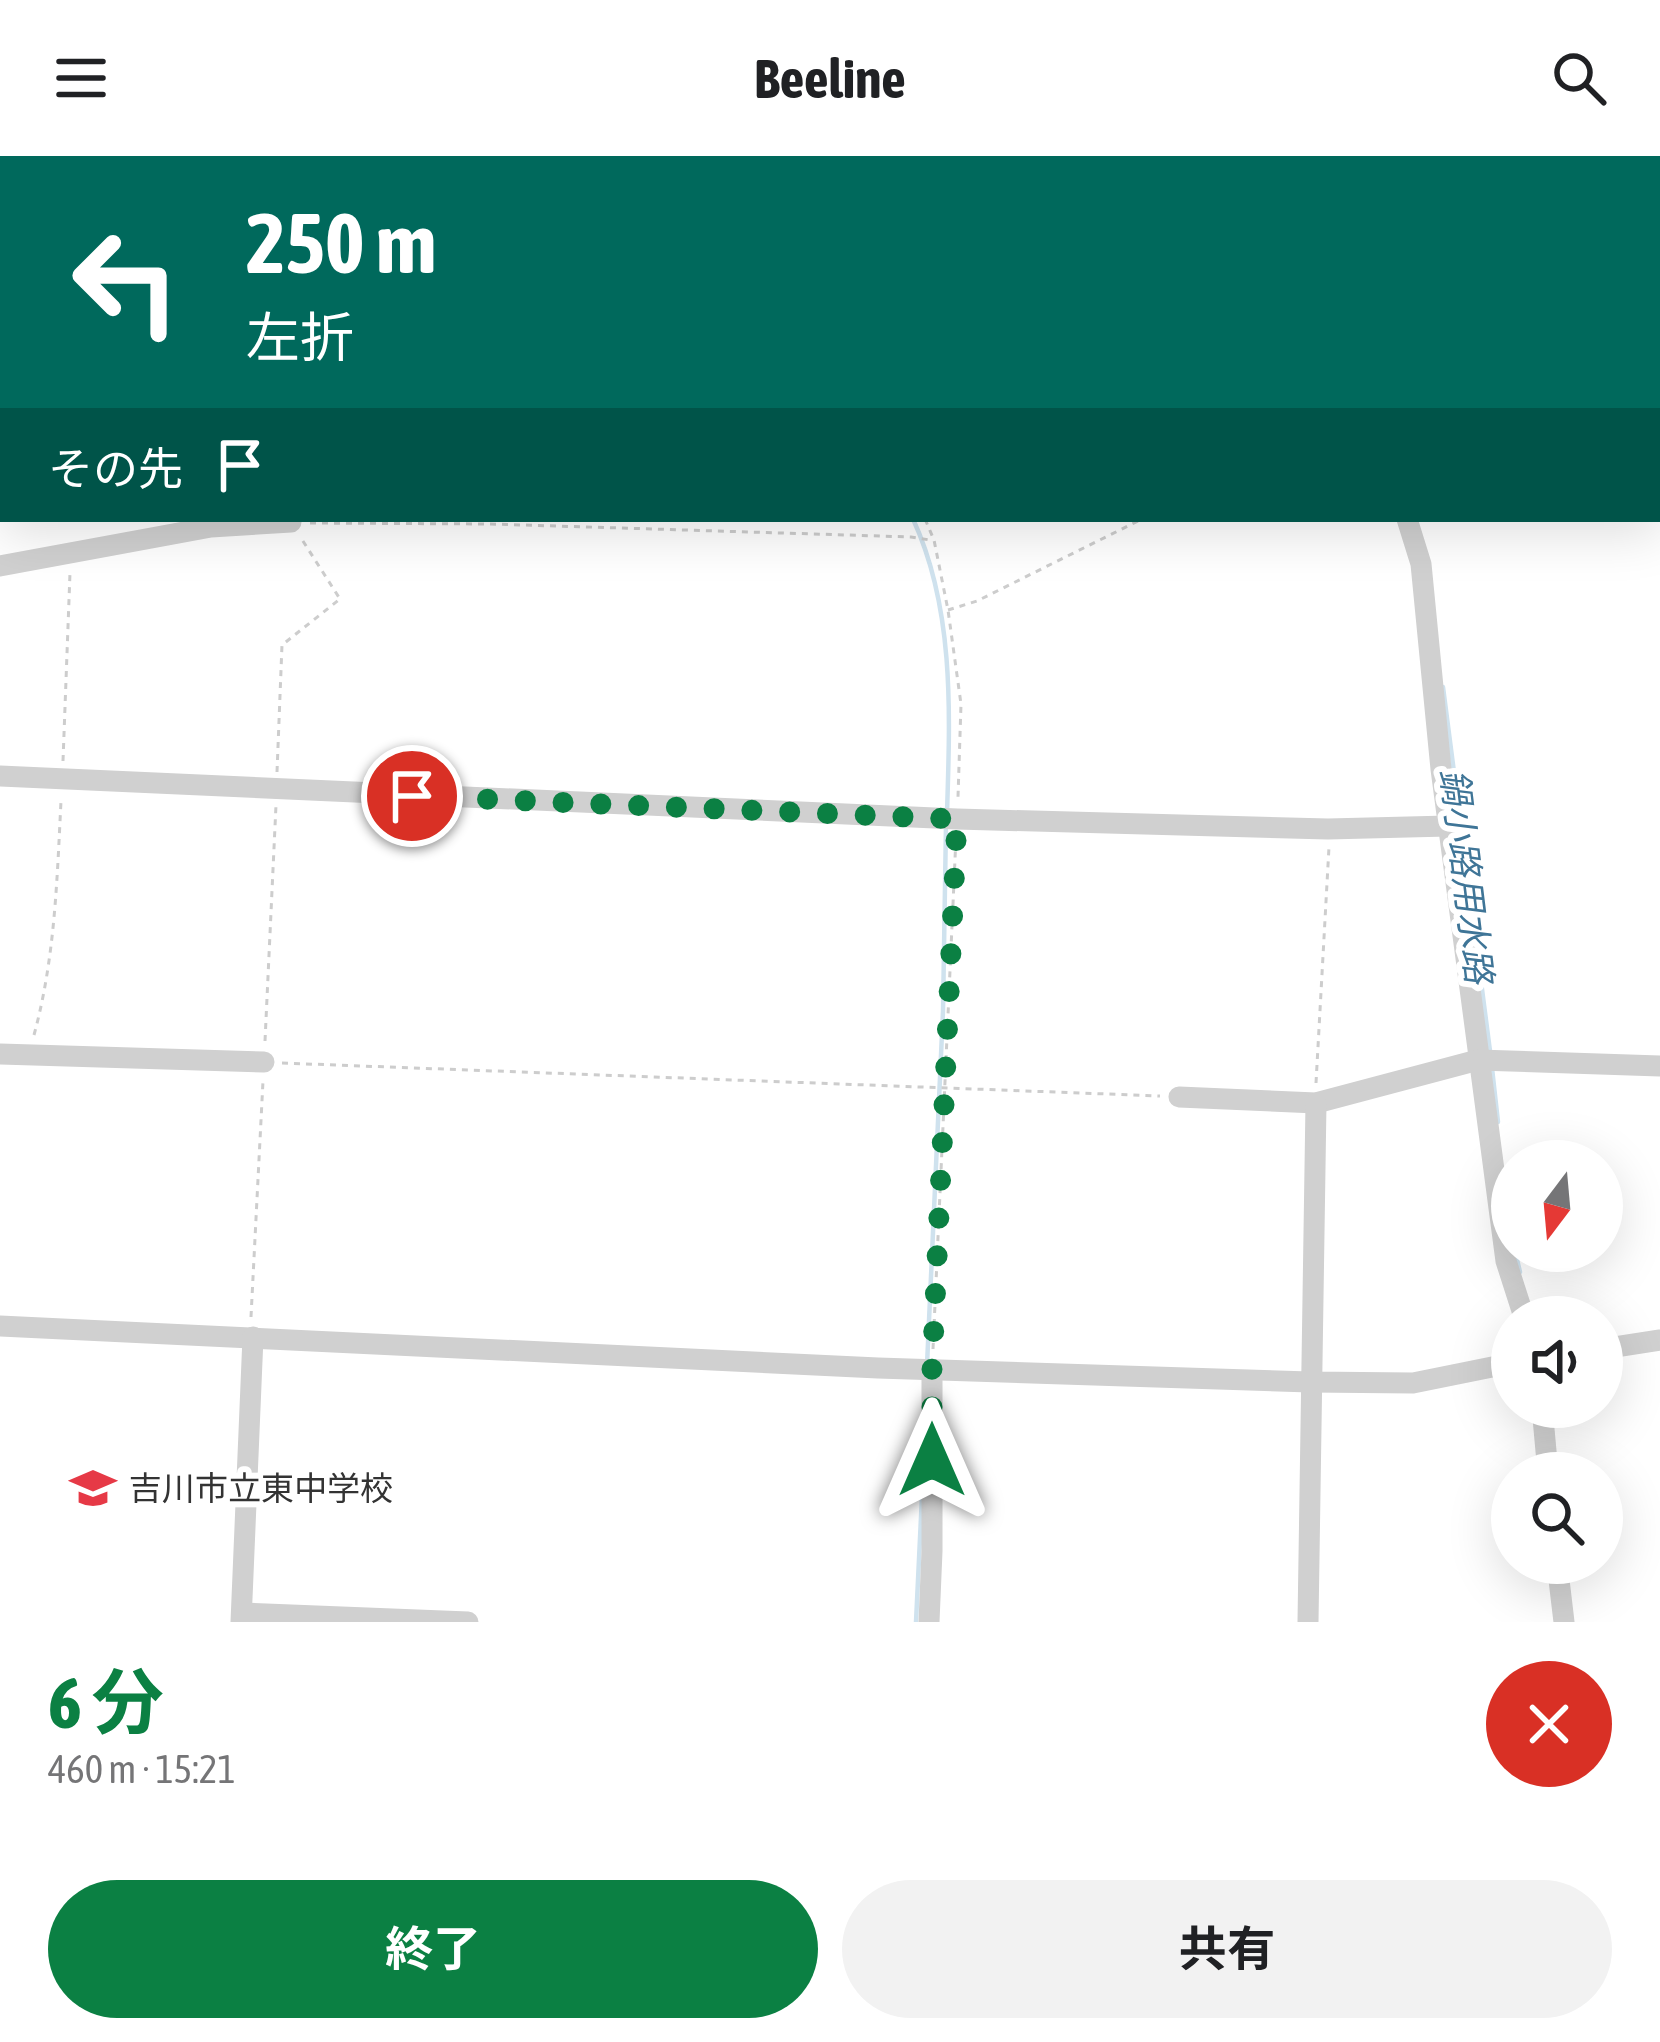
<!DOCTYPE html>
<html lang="ja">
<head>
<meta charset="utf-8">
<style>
  body { margin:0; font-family:"Asap Condensed","Noto Sans JP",sans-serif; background:#f2f2f2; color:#202124; height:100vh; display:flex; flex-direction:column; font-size:45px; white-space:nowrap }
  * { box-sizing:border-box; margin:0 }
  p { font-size:39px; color:#757577 }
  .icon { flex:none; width:66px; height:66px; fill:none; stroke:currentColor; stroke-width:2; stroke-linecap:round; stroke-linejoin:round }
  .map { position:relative; height:1466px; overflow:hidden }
  .panel { display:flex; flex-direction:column; background:#fff; flex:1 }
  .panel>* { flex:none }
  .hud { position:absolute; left:0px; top:0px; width:1662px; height:366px; box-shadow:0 12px 48px #0002; background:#00695c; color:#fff; overflow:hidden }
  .needle { width:78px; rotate:196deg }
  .controls { position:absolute; left:1491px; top:984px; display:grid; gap:24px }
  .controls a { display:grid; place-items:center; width:132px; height:132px; border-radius:50%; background:#fff; box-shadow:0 12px 48px #0002; font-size:60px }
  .pin { position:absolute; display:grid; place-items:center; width:102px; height:102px; color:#fff; margin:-51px; border:6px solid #fff; border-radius:50%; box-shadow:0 3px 12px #0007 }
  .me { position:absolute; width:132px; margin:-66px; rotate:0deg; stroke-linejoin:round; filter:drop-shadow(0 0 9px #0008) }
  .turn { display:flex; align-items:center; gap:42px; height:252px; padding:0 48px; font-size:54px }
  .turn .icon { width:156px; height:156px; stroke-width:2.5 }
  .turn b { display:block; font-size:84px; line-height:102px }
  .then { display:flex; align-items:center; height:114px; padding:0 48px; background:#0003; gap:24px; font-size:45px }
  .round { display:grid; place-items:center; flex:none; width:126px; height:126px; border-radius:63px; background:#f2f2f2 }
  .overview { display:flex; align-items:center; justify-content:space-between; height:204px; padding:0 48px }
  h1 { font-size:72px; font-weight:700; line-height:90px; color:#0b8043 }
  .cta { display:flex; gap:24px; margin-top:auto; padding:24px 48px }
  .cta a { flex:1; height:138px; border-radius:72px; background:#0b8043; color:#fff; font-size:48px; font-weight:700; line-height:138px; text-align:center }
  .cta a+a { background:#f2f2f2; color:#202124 }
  header { display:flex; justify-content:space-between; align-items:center; height:156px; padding:0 48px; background:#fff; font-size:54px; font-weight:700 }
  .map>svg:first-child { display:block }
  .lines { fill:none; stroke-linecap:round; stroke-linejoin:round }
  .stream { stroke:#cfe2ee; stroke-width:4.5 }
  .path { stroke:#cdcdcd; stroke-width:3; stroke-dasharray:6 6; stroke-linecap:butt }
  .minor { stroke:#d0d0d0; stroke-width:21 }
  .tertiary { stroke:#d0d0d0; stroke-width:24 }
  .secondary { stroke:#bdbdbd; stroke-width:27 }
  .route { stroke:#0b8043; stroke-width:21; stroke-dasharray:0 37.8 }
  .labels { text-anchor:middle; stroke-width:12; stroke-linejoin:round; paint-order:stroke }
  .poi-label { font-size:33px; fill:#333; stroke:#fff; text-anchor:start }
  .water-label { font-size:36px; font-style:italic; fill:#3f7597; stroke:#fff }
</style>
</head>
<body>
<header><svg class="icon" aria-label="menu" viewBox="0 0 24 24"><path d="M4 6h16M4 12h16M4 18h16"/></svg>Beeline<svg class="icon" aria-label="search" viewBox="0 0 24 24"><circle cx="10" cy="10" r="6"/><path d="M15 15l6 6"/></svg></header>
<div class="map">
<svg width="1660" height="1466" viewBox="0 0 1660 1466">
  <rect width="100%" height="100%" fill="#fff"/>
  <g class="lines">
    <g class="stream">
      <path d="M746 0 748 3"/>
      <path d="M913 363C955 454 950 559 947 657"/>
      <path d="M1443 531 1490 895"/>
      <path d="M1492 912 1498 966"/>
      <path d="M1515 1095 1520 1116"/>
      <path d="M927 1209 943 855 946 668"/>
      <path d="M916 1466 922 1340"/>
    </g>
    <g class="path">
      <path d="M129 0 130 3"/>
      <path d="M757 0 758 3"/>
      <path d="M616 3 623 0"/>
      <path d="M0 296 3 295"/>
      <path d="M925 363 934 384 948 454 961 548 958 641"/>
      <path d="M310 367 491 368 911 381 930 384"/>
      <path d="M948 454 977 445 1142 363"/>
      <path d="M63 605 70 417"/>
      <path d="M277 616 282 489 340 443 301 382"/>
      <path d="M34 879C55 802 57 724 61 645"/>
      <path d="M265 885 276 649"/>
      <path d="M282 907 1160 940"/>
      <path d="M1316 927 1329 691"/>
      <path d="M251 1161 263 925"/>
      <path d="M933 1193 956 681"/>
    </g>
    <g class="minor">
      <path d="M1245 0 1246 3"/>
      <path d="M1407 363 1421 408 1441 613 1506 1105 1524 1161"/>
      <path d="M0 410 211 371 291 366"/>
      <path d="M0 620 957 663 1328 673 1448 670"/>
      <path d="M0 898 264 906"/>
      <path d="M1179 941 1316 947 1478 904 1660 910"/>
      <path d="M0 1170 878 1212 1310 1226 1413 1227 1512 1207"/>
      <path d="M1602 1193 1660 1184"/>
      <path d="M1542 1251 1548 1317"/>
      <path d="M1557 1407 1564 1466"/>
      <path d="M242 1457 468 1466"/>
      <path d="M241 1466 253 1181"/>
      <path d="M929 1466 932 1395V1213"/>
      <path d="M1308 1466 1316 947"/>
    </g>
    <path class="tertiary" d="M1659 207H1660"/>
    <g class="secondary">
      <path d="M1530 0 1531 3"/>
      <path d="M1659 298 1660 301"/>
    </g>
  </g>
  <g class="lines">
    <path class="route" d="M412 640 957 663 932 1213V1304"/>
  </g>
  <defs>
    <g id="school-bare" transform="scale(3.6)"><path d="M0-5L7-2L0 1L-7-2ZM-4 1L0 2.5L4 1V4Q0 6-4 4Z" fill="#e63946" stroke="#fff" stroke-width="2.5" paint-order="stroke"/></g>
  </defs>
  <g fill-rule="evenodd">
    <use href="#school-bare" x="93" y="1332"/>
  </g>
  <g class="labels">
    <g class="poi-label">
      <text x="129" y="1344">吉川市立東中学校</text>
    </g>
    <g class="water-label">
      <text transform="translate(1467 720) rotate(83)" y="13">鍋小路用水路</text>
    </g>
  </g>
</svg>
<div class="controls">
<a><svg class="needle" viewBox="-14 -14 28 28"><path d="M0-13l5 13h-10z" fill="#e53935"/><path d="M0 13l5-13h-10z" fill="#757577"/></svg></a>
<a><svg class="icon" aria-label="sound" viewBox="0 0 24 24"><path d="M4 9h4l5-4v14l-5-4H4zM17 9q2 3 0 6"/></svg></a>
<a><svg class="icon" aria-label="search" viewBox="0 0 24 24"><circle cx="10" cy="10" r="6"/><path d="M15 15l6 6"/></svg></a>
</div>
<div class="pin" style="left:412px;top:640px;background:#d93025"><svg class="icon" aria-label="arrive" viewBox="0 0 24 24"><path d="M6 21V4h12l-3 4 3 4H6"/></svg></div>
<svg class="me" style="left:932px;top:1304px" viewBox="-20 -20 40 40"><path d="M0-17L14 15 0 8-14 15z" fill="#0b8043" stroke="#fff" stroke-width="4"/></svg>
<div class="hud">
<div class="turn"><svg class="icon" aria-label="left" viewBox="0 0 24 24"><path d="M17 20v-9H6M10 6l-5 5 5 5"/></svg><div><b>250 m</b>左折</div></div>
<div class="then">その先<svg class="icon" aria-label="arrive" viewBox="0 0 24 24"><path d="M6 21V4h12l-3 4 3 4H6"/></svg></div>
</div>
</div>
<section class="panel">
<div class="overview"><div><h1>6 分</h1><p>460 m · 15:21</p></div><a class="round" style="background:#d93025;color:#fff"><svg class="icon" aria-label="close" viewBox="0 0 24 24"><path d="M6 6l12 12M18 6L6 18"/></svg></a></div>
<div class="cta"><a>終了</a><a>共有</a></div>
</section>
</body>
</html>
